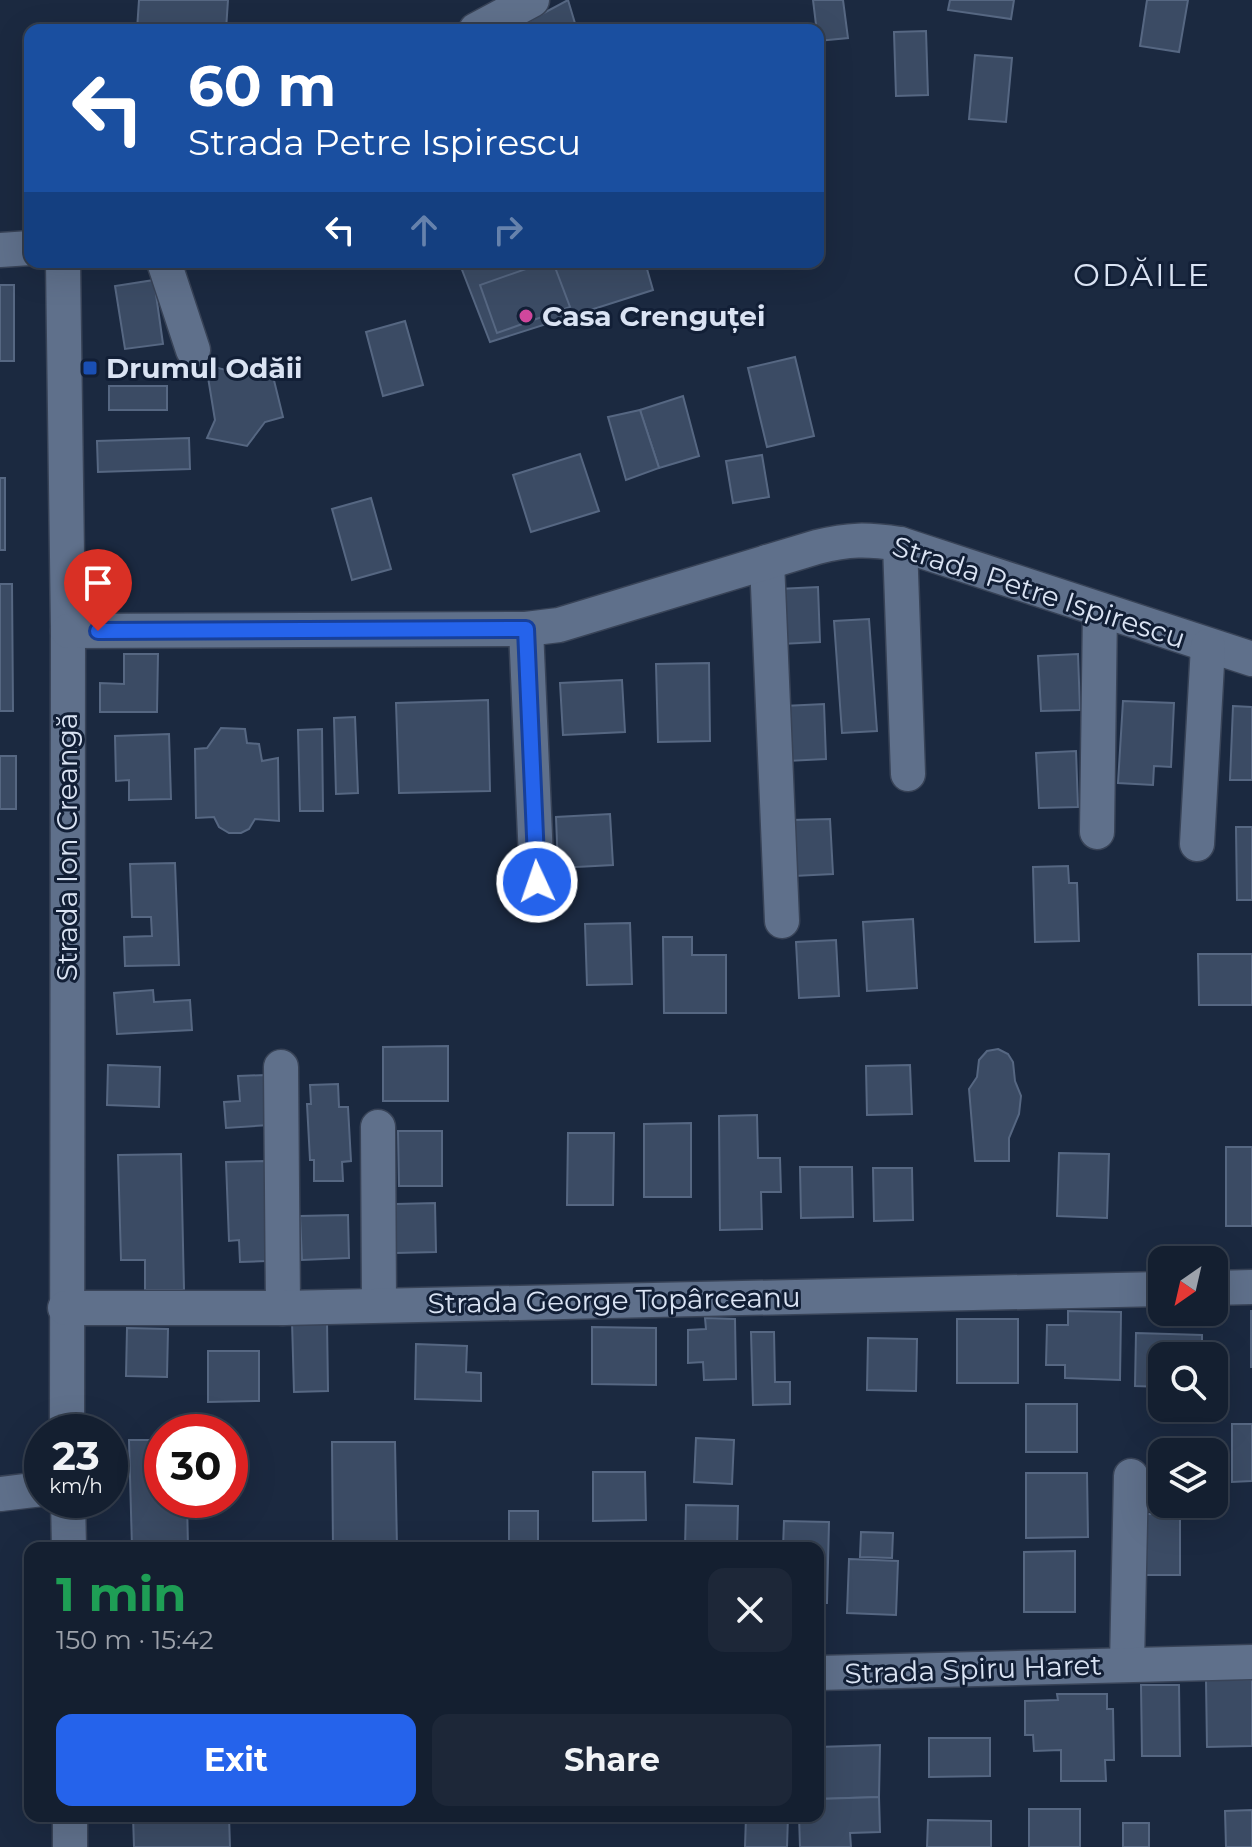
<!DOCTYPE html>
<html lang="en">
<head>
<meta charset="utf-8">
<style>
  body { margin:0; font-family:Montserrat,sans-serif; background:#1d2738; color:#f1f3f6; height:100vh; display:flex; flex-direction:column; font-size:30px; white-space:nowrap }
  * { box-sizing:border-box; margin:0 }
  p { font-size:26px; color:#9da2ab }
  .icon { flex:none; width:44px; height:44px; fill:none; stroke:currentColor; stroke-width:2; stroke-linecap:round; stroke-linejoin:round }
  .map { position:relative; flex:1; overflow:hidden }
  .panel { position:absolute; left:24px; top:1542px; width:800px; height:280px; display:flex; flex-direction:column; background:#141f30; border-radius:16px; box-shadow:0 8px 32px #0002,0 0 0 2px #333d4c }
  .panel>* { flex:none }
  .guide { position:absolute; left:24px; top:24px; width:800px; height:244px; border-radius:16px; box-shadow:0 8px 32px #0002,0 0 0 2px #333d4c; background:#1a4fa0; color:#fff; overflow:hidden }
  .needle { width:52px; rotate:214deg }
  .buttons { position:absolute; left:1148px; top:1246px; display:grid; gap:16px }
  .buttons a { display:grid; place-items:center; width:80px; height:80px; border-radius:16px; background:#141f30; box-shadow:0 8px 32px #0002,0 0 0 2px #333d4c; font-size:40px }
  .speed { position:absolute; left:24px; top:1414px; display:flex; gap:16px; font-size:40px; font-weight:700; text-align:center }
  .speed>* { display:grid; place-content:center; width:104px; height:104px; border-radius:50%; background:#141f30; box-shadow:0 8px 32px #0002,0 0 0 2px #333d4c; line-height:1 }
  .speed small { font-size:20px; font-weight:400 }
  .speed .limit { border:12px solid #d22; background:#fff; color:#111 }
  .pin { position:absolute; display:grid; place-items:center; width:68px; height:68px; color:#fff; margin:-82px -34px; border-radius:50% 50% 50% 0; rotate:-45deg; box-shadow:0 0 8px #0007 }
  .pin .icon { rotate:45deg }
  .me { position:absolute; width:88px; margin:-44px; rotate:357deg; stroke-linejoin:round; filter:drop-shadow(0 0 6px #0008) }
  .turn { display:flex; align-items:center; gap:28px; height:168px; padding:0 32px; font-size:36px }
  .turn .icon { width:104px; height:104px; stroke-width:2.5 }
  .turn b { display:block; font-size:56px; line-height:68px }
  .lanes { display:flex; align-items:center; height:76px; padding:0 32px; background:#0003; justify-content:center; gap:40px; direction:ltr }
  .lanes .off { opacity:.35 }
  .round { display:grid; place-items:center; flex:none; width:84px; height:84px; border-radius:16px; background:#1d2738 }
  .headline { display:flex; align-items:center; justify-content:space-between; height:136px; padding:0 32px }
  h1 { font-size:48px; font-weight:700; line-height:60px; color:#1e9e55 }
  .action { display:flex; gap:16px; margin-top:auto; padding:16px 32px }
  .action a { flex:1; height:92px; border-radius:16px; background:#2563eb; color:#fff; font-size:32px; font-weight:700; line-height:92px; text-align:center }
  .action a+a { background:#1d2738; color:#f1f3f6 }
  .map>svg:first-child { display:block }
  .building { fill:#3b4b64; stroke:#566782; stroke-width:2 }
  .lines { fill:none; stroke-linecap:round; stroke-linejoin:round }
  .minor-casing { stroke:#384357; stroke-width:37 }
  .minor { stroke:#5f708b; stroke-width:34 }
  .route-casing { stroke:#184099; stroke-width:20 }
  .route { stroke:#2563eb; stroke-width:14 }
  .hotel-dot { fill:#d1479c; stroke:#121f36; stroke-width:3 }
  .transit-dot { fill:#1a4fb4; stroke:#121f36; stroke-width:3 }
  .labels { text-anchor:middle; stroke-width:6; stroke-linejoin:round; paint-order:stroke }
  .poi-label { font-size:28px; font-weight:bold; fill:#dae3f3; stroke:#121f36; text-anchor:start }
  .street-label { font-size:28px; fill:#dae3f3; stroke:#121f36 }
  .quarter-label { font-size:32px; letter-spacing:2px; fill:#dae3f3; stroke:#121f36 }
</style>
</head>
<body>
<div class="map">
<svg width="1252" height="1847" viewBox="0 0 1252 1847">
  <rect width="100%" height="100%" fill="#1b2940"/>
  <g class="building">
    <path d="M139 0H228L226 30H137Z"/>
    <path d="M568 0 577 30H512Z"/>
    <path d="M813 0H843L848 38 818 41Z"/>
    <path d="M950 0H1014L1011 19 948 10Z"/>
    <path d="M1147 0H1188L1179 52 1140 46Z"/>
    <path d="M926 31 928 95 896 96 894 32Z"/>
    <path d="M975 55 1012 58 1006 122 969 119Z"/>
    <path d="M459 262H645L653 290 490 342Z"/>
    <path d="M546 262H553L570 307 497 333 480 285Z"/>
    <path d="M154 280 163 344 125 349 115 286Z"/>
    <rect x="0" y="285" width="14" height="76"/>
    <path d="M405 321 423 385 383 396 366 332Z"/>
    <path d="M795 357 814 436 767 447 748 368Z"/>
    <path d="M270 364 283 417 265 422 247 446 207 438 215 420 206 365 250 376Z"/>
    <rect x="109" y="386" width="58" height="24"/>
    <path d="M683 396 699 456 659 468 640 410Z"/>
    <path d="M640 410 659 468 626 480 608 417Z"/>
    <path d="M189 438 190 469 98 472 97 441Z"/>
    <path d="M580 454 599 511 531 532 513 475Z"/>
    <path d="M762 455 769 497 733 503 726 461Z"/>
    <rect x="0" y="478" width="5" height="72"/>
    <path d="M371 498 391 569 352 580 332 509Z"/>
    <path d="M0 584H12L13 711H0Z"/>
    <path d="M818 587 820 642 781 644 778 589Z"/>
    <path d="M869 619 877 731 842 733 834 621Z"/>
    <path d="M124 654H158L157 712H100V683L124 684Z"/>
    <path d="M1078 654 1080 710 1041 711 1038 656Z"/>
    <path d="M709 663 710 741 658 742 656 664Z"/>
    <path d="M622 680 625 732 563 735 560 683Z"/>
    <path d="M488 700 490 791 399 793 396 703Z"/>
    <path d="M1123 701 1174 703 1171 767 1154 766 1153 785 1118 783Z"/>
    <path d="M824 704 826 759 787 761 784 706Z"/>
    <path d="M1233 706 1252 707V780H1230Z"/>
    <path d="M355 717 358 793 336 794 334 718Z"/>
    <path d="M221 728 245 729 247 743 259 744 262 761 278 758 279 821 255 819 249 829 241 833H229L219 827 214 817 196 818 195 749 207 748Z"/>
    <path d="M322 729 323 811H300L298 730Z"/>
    <path d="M169 734 171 799 129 800V780L116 781 115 736Z"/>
    <path d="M1076 751 1078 807 1039 808 1036 753Z"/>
    <rect x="0" y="756" width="16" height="53"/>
    <path d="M610 814 613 865 558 868 556 817Z"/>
    <path d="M830 819 833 874 794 876 791 820Z"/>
    <path d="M1236 827H1252V900H1237Z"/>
    <path d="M175 863 179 965 125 966 124 937 152 936 151 917H132L130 864Z"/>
    <path d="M1068 866 1069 883H1077L1079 941 1035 942 1033 867Z"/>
    <path d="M913 919 917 988 867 991 863 922Z"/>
    <path d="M630 923 632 984 587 985 585 924Z"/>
    <path d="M663 937H692V955H726V1013H664Z"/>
    <path d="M836 940 839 996 799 998 796 942Z"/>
    <path d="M1198 954H1252V1005H1199Z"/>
    <path d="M153 990 154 1002 190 1000 192 1030 117 1034 114 993Z"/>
    <path d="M448 1046V1101H383V1047Z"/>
    <path d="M998 1049 1008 1054 1013 1062 1015 1081 1021 1096 1019 1114 1009 1138V1161H975L969 1089 977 1077 979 1060 987 1051Z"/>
    <path d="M108 1065 160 1067 159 1107 107 1105Z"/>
    <path d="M910 1065 912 1114 867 1115 866 1066Z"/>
    <path d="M265 1075 269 1125 226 1128 224 1102 240 1101 238 1076Z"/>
    <path d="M338 1084 339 1107H348L351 1161 342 1162 343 1181H314V1160H310L307 1104H311L310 1085Z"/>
    <path d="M757 1115 758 1158H780L781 1192H761L762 1229 720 1230 719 1116Z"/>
    <path d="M691 1123V1197H644V1124Z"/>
    <path d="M398 1131H442V1186H399Z"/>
    <path d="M568 1133H614L613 1205H567Z"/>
    <rect x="1226" y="1147" width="26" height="79"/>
    <path d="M1059 1153 1109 1154 1107 1218 1057 1216Z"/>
    <path d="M181 1154 184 1290H145V1260H121L118 1155Z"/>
    <path d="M267 1161 269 1238H265L266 1261 240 1262 239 1240 229 1241 226 1162Z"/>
    <path d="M800 1167H852L853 1217 801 1218Z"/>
    <path d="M873 1168H912L913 1220 874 1221Z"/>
    <path d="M435 1203 436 1252 396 1253V1204Z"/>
    <path d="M348 1215 349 1258 302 1260 300 1216Z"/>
    <path d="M1068 1311 1121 1312 1120 1380 1065 1378V1365H1046L1047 1325H1068Z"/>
    <rect x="1251" y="1311" width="1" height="56"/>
    <path d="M705 1318 735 1319 736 1379 704 1380 703 1362 688 1363V1330L706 1329Z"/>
    <rect x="957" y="1319" width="61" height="64"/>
    <path d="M327 1320 328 1391 294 1392 292 1321Z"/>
    <path d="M592 1327 656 1328V1385L592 1384Z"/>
    <path d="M127 1328 168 1329 167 1377 126 1376Z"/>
    <path d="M751 1332H774L775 1382H790V1404L753 1405Z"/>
    <path d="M1136 1333 1202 1335V1356H1162V1387L1135 1386Z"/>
    <path d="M868 1338 917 1339 916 1391 867 1390Z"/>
    <path d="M416 1344 467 1346 466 1372 481 1373V1401L415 1399Z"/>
    <path d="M208 1351H259V1401L208 1402Z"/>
    <rect x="1026" y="1404" width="51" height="48"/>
    <path d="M1232 1424H1252V1481L1232 1482Z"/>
    <path d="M696 1438 734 1440 732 1484 694 1482Z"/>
    <path d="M129 1440H162V1500H187L188 1548H132Z"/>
    <path d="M332 1442H395L397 1548H333Z"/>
    <path d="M593 1472H645L646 1520 593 1521Z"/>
    <path d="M1026 1473H1087L1088 1537 1026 1538Z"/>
    <path d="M686 1505 738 1506 737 1548H685Z"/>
    <rect x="509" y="1511" width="29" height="37"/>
    <path d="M1140 1514H1180V1575H1141Z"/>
    <path d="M784 1521 829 1522 827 1603H818V1548H783Z"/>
    <path d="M861 1532 893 1533 892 1558 860 1557Z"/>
    <path d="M1075 1551V1612H1024V1552Z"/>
    <path d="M849 1559 898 1561 896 1615 847 1613Z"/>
    <path d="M1252 1679V1746L1207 1747 1206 1680Z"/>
    <path d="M1141 1685H1179L1180 1756H1142Z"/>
    <path d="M1057 1694H1107V1709H1113L1114 1760H1105L1106 1781H1061V1750L1034 1751 1033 1735H1025V1701L1058 1700Z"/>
    <path d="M929 1738H990V1776L929 1777Z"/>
    <path d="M880 1745 879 1797 818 1799V1747Z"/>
    <path d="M879 1797 880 1832 850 1833 851 1847H800L799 1816H818V1799Z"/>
    <rect x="1029" y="1809" width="51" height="38"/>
    <path d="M1252 1810V1847H1226L1225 1811Z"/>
    <path d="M133 1816H229L230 1847H134Z"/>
    <rect x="563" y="1816" width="34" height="6"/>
    <path d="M746 1816H788L787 1847H745Z"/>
    <path d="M928 1820 991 1821V1847H927Z"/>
    <rect x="1123" y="1823" width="26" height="24"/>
  </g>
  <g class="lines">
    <g class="minor-casing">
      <g id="minor">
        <path d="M476 30 532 0"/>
        <path d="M0 250 30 248"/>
        <path d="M63 262 68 631 67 1432"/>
        <path d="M164 262 193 350"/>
        <path d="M900 544 908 774"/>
        <path d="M767 562 782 921"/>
        <path d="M526 629 537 882"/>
        <path d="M68 631 526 629 559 625 817 547C849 539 867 539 900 544L1252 659"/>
        <path d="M1097 832 1100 610"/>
        <path d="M1197 844 1208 646"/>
        <path d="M281 1067 283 1308"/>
        <path d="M378 1127 379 1305"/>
        <path d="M1214 1288 1252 1287"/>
        <path d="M65 1308H283L1162 1289"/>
        <path d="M0 1494 42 1489"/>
        <path d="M68 1500 69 1548"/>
        <path d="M1127 1664 1131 1476"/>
        <path d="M818 1673 1252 1662"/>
        <path d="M70 1847V1816"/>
      </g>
    </g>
    <use href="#minor" class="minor"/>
  </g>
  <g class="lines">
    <g class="route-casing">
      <path id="route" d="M98 631 526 629 537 882"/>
    </g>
    <use href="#route" class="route"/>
  </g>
  <circle class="hotel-dot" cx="526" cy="316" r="8"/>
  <rect class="transit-dot" x="82" y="360" width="16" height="16" rx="4"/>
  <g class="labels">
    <g class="poi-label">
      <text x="542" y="326">Casa Crenguței</text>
      <text x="106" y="378">Drumul Odăii</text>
    </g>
    <g class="street-label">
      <text transform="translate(1039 592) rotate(18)" y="10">Strada Petre Ispirescu</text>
      <text transform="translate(67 847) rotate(-90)" y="10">Strada Ion Creangă</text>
      <text transform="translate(614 1300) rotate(-1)" y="10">Strada George Topârceanu</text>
      <text transform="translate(973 1669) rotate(-2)" y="10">Strada Spiru Haret</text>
    </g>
    <g class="quarter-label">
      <text x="1142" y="286">ODĂILE</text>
    </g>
  </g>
</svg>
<div class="buttons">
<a><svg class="needle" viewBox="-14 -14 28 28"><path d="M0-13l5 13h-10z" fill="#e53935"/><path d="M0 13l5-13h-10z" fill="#9da2ab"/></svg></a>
<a><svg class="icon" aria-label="search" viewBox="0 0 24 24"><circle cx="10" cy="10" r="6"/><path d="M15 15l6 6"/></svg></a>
<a><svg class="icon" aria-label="layers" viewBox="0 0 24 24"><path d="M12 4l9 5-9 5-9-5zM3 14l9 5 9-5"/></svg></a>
</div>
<div class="speed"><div>23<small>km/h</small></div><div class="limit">30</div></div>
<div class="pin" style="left:98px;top:631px;background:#d93025"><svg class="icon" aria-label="arrive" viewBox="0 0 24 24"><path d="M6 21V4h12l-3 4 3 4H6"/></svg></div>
<svg class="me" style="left:537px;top:882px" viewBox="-20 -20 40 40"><circle r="17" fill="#2563eb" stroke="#fff" stroke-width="3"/><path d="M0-11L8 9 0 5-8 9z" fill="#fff"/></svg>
<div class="guide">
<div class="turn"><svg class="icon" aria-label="left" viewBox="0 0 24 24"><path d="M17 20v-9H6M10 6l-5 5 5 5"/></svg><div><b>60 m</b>Strada Petre Ispirescu</div></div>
<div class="lanes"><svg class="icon" aria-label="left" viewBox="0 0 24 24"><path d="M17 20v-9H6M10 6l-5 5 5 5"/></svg><svg class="icon off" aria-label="ahead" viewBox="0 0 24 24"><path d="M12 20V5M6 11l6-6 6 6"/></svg><svg class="icon off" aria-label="right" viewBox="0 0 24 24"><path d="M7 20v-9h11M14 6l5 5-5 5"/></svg></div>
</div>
<section class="panel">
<div class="headline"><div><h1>1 min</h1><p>150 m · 15:42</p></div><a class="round"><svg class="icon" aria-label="close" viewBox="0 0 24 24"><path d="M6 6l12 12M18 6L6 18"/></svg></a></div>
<div class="action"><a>Exit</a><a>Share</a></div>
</section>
</div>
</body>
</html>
